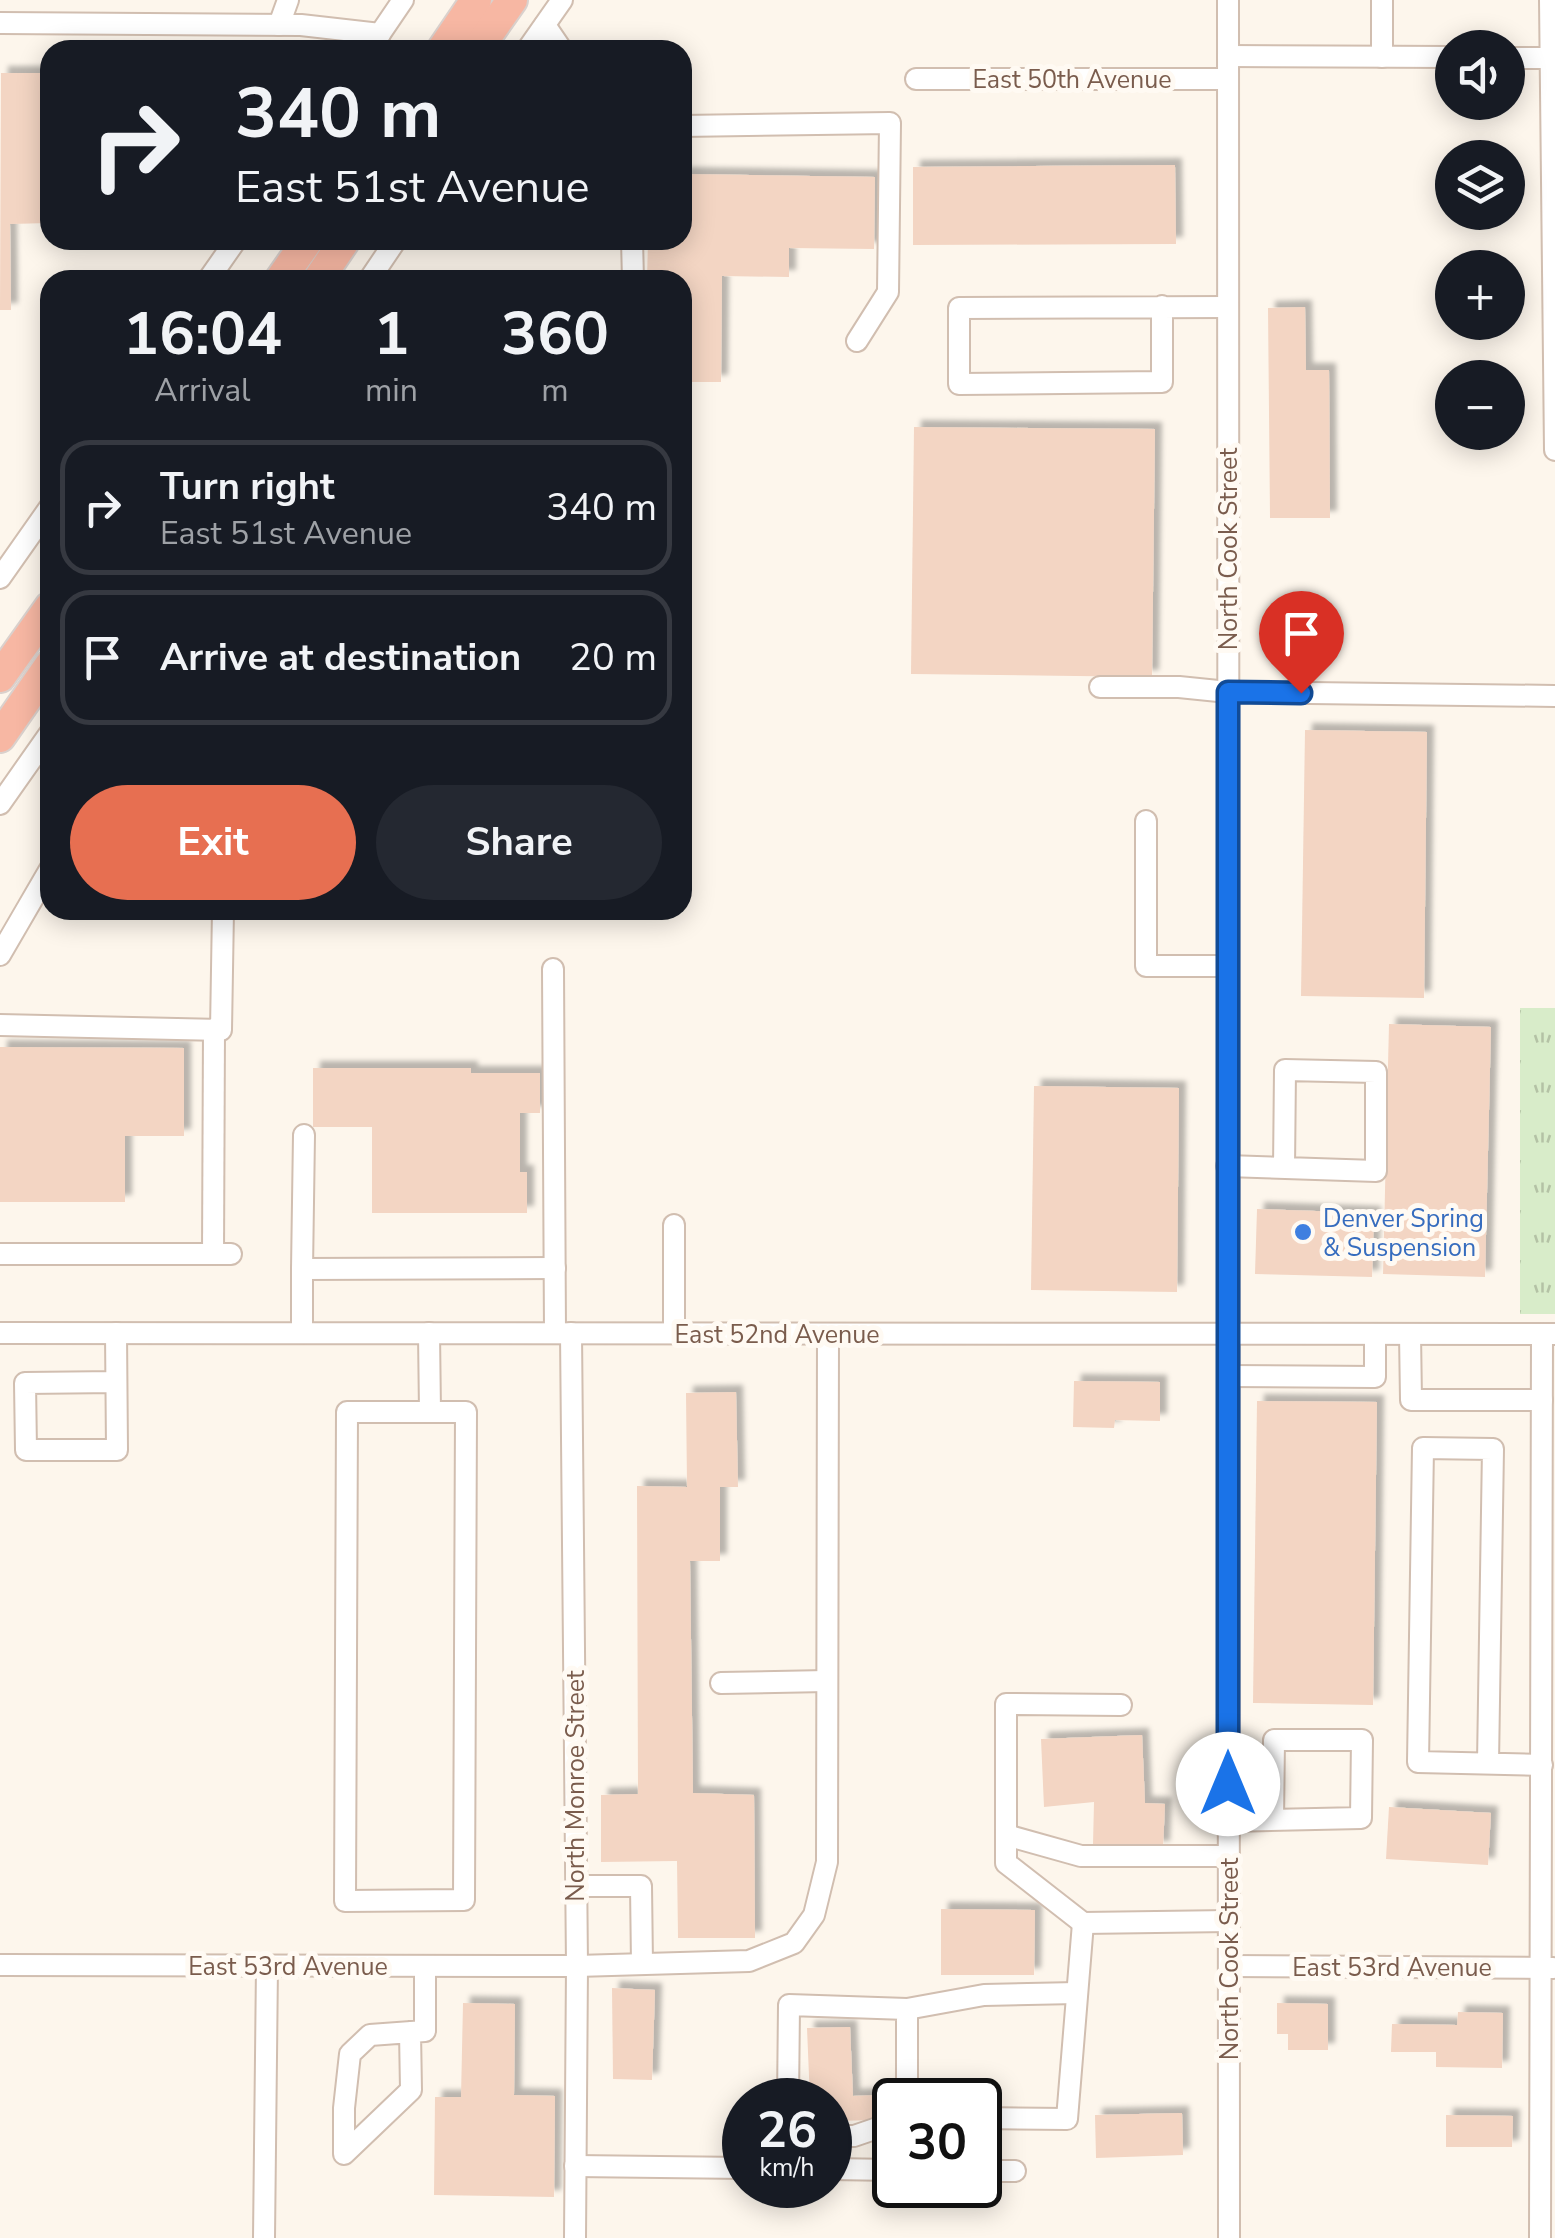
<!DOCTYPE html>
<html lang="en">
<head>
<meta charset="utf-8">
<style>
  body { margin:0; font-family:"Nunito Sans",sans-serif; background:#242831; color:#f1f3f6; height:100vh; display:flex; flex-direction:column; font-size:38px; white-space:nowrap }
  * { box-sizing:border-box; margin:0 }
  p { font-size:32px; color:#9ea1a6 }
  .icon { flex:none; width:55px; height:55px; fill:none; stroke:currentColor; stroke-width:2; stroke-linecap:round; stroke-linejoin:round }
  .map { position:relative; flex:1; overflow:hidden }
  .side { position:absolute; left:40px; top:270px; width:652px; height:650px; display:flex; flex-direction:column; background:#171b24; border-radius:30px; box-shadow:0 5px 25px #0003 }
  .side>* { flex:none }
  .top-card { position:absolute; left:40px; top:40px; width:652px; height:210px; border-radius:30px; box-shadow:0 5px 25px #0003; background:#171b24; color:#f1f3f6; overflow:hidden }
  .tools { position:absolute; left:1435px; top:30px; display:grid; gap:20px }
  .tools a { display:grid; place-items:center; width:90px; height:90px; border-radius:50%; background:#171b24; box-shadow:0 5px 25px #0003; font-size:50px }
  .speed { position:absolute; left:722px; top:2078px; display:flex; gap:20px; font-size:50px; font-weight:700; text-align:center }
  .speed>* { display:grid; place-content:center; width:130px; height:130px; border-radius:50%; background:#171b24; box-shadow:0 5px 25px #0003; line-height:1 }
  .speed small { font-size:25px; font-weight:400 }
  .speed .limit { border:5px solid #111; border-radius:15px; background:#fff; color:#111 }
  .pin { position:absolute; display:grid; place-items:center; width:85px; height:85px; color:#fff; margin:-102px -42px; border-radius:50% 50% 50% 0; rotate:-45deg; box-shadow:0 0 10px #0007 }
  .pin .icon { rotate:45deg }
  .me { position:absolute; width:110px; margin:-55px; rotate:0deg; stroke-linejoin:round; filter:drop-shadow(0 0 8px #0008) }
  .turn { display:flex; align-items:center; gap:35px; height:210px; padding:0 30px; font-size:45px }
  .turn .icon { width:130px; height:130px; stroke-width:2.5 }
  .turn b { display:block; font-size:70px; line-height:85px }
  .eta { display:flex; justify-content:space-evenly; align-items:center; height:170px; text-align:center }
  .eta b { font-size:60px; font-weight:700; line-height:70px }
  .primary-button { display:flex; gap:20px; margin-top:auto; padding:20px 30px }
  .primary-button a { flex:1; height:115px; border-radius:60px; background:#e76f51; color:#fff; font-size:40px; font-weight:700; line-height:115px; text-align:center }
  .primary-button a+a { background:#242831; color:#f1f3f6 }
  ul { padding:0; list-style:none }
  li { display:flex; align-items:center; gap:30px; height:135px; margin:0 20px 15px; padding:0 10px; border:5px solid #363941; border-radius:30px }
  li div { flex:1 }
  li b { display:block; font-size:38px }
  li em { font-style:normal }
  .map>svg:first-child { display:block }
  .park { fill:url(#park-tufts) }
  .building { fill:#f3d5c3; filter:url(#shadow) }
  .lines { fill:none; stroke-linecap:round; stroke-linejoin:round }
  .minor-casing { stroke:#d1beb0; stroke-width:24 }
  .highway-casing { stroke:#dad1cd; stroke-width:34 }
  .minor { stroke:#fff; stroke-width:20 }
  .highway { stroke:#f7b7a3; stroke-width:30 }
  .route-casing { stroke:#114b97; stroke-width:25 }
  .route { stroke:#1a73e8; stroke-width:18 }
  .shop-dot { fill:#3f7fe0; stroke:#fffaf3; stroke-width:4 }
  .labels { text-anchor:middle; stroke-width:10; stroke-linejoin:round; paint-order:stroke }
  .street-label { font-size:25px; fill:#7a5c4d; stroke:#fffaf3 }
  .shop-label { font-size:25px; fill:#366cbe; stroke:#fffaf3; text-anchor:start }
</style>
</head>
<body>
<div class="map">
<svg width="1555" height="2238" viewBox="0 0 1555 2238">
  <defs>
    <pattern id="park-tufts" width="24" height="20" patternUnits="userSpaceOnUse" patternTransform="scale(2.5)"><rect width="24" height="20" fill="#d8ecc9"/><path d="M3 7l-1-3M5 7V3M7 7l1-3M15 17l-1-3M17 17v-4M19 17l1-3" fill="none" stroke="#b4c2a5"/></pattern>
    <filter id="shadow"><feDropShadow dx="7" dy="-7" stdDeviation="2.5" flood-color="#0004"/></filter>
  </defs>
  <rect width="100%" height="100%" fill="#fdf6ec"/>
  <rect class="park" x="1520" y="1008" width="35" height="306"/>
  <g class="building">
    <path d="M1 73H50V223L10 224 11 310H0Z"/>
    <path d="M1175 165 1176 244 913 245V167Z"/>
    <path d="M682 174 875 177 874 249 789 248V277L722 276 721 382H682V280H647L648 240H682Z"/>
    <path d="M1305 307 1306 370H1329L1330 518H1270L1268 308Z"/>
    <path d="M914 427 1155 429 1152 677 911 674Z"/>
    <path d="M1305 730 1427 732 1424 998 1301 996Z"/>
    <path d="M1389 1024 1491 1027 1485 1277 1383 1274Z"/>
    <path d="M0 1047 184 1048V1136H125V1202H0Z"/>
    <path d="M313 1068H471V1073H540V1113H520V1172H527V1213H372V1127H313Z"/>
    <path d="M1034 1086 1179 1088 1177 1292 1031 1290Z"/>
    <path d="M1257 1209 1374 1213 1372 1277 1255 1274Z"/>
    <path d="M1074 1381 1160 1382V1421L1115 1420 1114 1428 1073 1427Z"/>
    <path d="M736 1392 738 1487H720V1561H690L693 1793 754 1795 755 1938H678L677 1861 601 1862V1795L638 1794 637 1486 687 1487 686 1393Z"/>
    <path d="M1257 1401 1377 1402 1373 1705 1253 1703Z"/>
    <path d="M1142 1735 1145 1803 1165 1804 1163 1848 1093 1845 1094 1802 1044 1807 1041 1739Z"/>
    <path d="M1389 1807 1491 1813 1488 1865 1386 1859Z"/>
    <path d="M941 1909 1035 1910 1034 1975H941Z"/>
    <path d="M612 1988 655 1990 652 2080 613 2079Z"/>
    <path d="M463 2003 515 2004 514 2095 555 2096 554 2197 434 2195 435 2097H461Z"/>
    <path d="M1277 2003 1328 2004V2050H1288V2034H1277Z"/>
    <path d="M1458 2012 1503 2013 1502 2068 1436 2067V2052H1391L1392 2024 1457 2025Z"/>
    <path d="M850 2027 853 2096 879 2095 880 2120 830 2121V2100H810L807 2028Z"/>
    <path d="M1182 2113 1183 2155 1096 2158 1095 2115Z"/>
    <path d="M1446 2115 1513 2116 1512 2147H1446Z"/>
  </g>
  <g class="lines">
    <g class="minor-casing">
      <g id="minor">
        <path d="M1228 0 1229 2238"/>
        <path d="M1382 0V57"/>
        <path d="M1550 0 1555 450"/>
        <path d="M0 23 301 25 380 34"/>
        <path d="M279 25 288 0"/>
        <path d="M545 25 562 50"/>
        <path d="M369 50 403 0"/>
        <path d="M527 50 562 0"/>
        <path d="M1228 56 1452 57"/>
        <path d="M1508 58H1555"/>
        <path d="M916 79H1228"/>
        <path d="M682 126 890 123 888 292 857 341"/>
        <path d="M632 240 633 280"/>
        <path d="M208 280 236 240"/>
        <path d="M369 280 396 240"/>
        <path d="M1162 306V382L959 384V308L1228 307"/>
        <path d="M0 578 50 507"/>
        <path d="M1100 687H1179L1228 692 1555 696"/>
        <path d="M0 804 50 733"/>
        <path d="M1146 821V966H1228"/>
        <path d="M0 955 50 869"/>
        <path d="M553 969 555 1333"/>
        <path d="M0 1025 221 1030 223 910"/>
        <path d="M304 1135 302 1269 555 1268"/>
        <path d="M1227 1166 1376 1171V1072L1285 1070 1284 1168"/>
        <path d="M674 1225V1333"/>
        <path d="M0 1254H231"/>
        <path d="M213 1254 214 1029"/>
        <path d="M0 1333 1555 1334"/>
        <path d="M116 1333 117 1450H26L25 1383 116 1382"/>
        <path d="M302 1333V1269"/>
        <path d="M429 1333 430 1412H466L464 1900 345 1901 347 1412H430"/>
        <path d="M571 1333 577 1966 575 2238"/>
        <path d="M1410 1334 1411 1400H1542"/>
        <path d="M1228 1376 1375 1377V1334"/>
        <path d="M721 1683 827 1681"/>
        <path d="M1121 1705 1006 1704V1863L1083 1923 1229 1921"/>
        <path d="M1488 1763 1493 1449 1423 1448 1418 1762 1542 1765"/>
        <path d="M1229 1821 1361 1818 1362 1740H1274L1273 1820"/>
        <path d="M1006 1835 1081 1856H1229"/>
        <path d="M576 1886H641L642 1964"/>
        <path d="M0 1965 577 1966 749 1961 794 1943 814 1915 827 1862 828 1334"/>
        <path d="M1229 1966 1553 1968"/>
        <path d="M907 2009 984 1995 1077 1993"/>
        <path d="M410 2032 411 2090 344 2154V2108L350 2054 370 2035 425 2031V1966"/>
        <path d="M788 2100 789 2005 907 2009V2100"/>
        <path d="M980 2118 1067 2119 1083 1923"/>
        <path d="M830 2136H854L895 2122"/>
        <path d="M575 2166 745 2168"/>
        <path d="M830 2169 895 2170"/>
        <path d="M980 2171H1015"/>
        <path d="M264 2238 267 1966"/>
        <path d="M1540 2238 1542 1334"/>
      </g>
    </g>
    <g class="highway-casing">
      <g id="highway">
        <path d="M442 50 476 0"/>
        <path d="M477 50 512 0"/>
        <path d="M280 280 308 240"/>
        <path d="M318 280 345 240"/>
        <path d="M0 677 50 607"/>
        <path d="M0 737 50 665"/>
      </g>
    </g>
    <use href="#minor" class="minor"/>
    <use href="#highway" class="highway"/>
  </g>
  <g class="lines">
    <g class="route-casing">
      <path id="route" d="M1228 1784V692L1301 693"/>
    </g>
    <use href="#route" class="route"/>
  </g>
  <circle class="shop-dot" cx="1303" cy="1232" r="10"/>
  <g class="labels">
    <g class="street-label">
      <text x="1072" y="88">East 50th Avenue</text>
      <text transform="translate(1228 549) rotate(-90)" y="9">North Cook Street</text>
      <text x="777" y="1343">East 52nd Avenue</text>
      <text transform="translate(575 1786) rotate(-90)" y="9">North Monroe Street</text>
      <text transform="translate(1229 1959) rotate(-90)" y="9">North Cook Street</text>
      <text x="288" y="1975">East 53rd Avenue</text>
      <text x="1392" y="1976">East 53rd Avenue</text>
    </g>
    <g class="shop-label">
      <text x="1323" y="1227">Denver Spring<tspan x="1323" dy="29">&amp; Suspension</tspan></text>
    </g>
  </g>
</svg>
<div class="tools">
<a><svg class="icon" aria-label="sound" viewBox="0 0 24 24"><path d="M4 9h4l5-4v14l-5-4H4zM17 9q2 3 0 6"/></svg></a>
<a><svg class="icon" aria-label="layers" viewBox="0 0 24 24"><path d="M12 4l9 5-9 5-9-5zM3 14l9 5 9-5"/></svg></a>
<a>+</a>
<a>−</a>
</div>
<div class="speed"><div>26<small>km/h</small></div><div class="limit">30</div></div>
<div class="pin" style="left:1301px;top:693px;background:#d93025"><svg class="icon" aria-label="arrive" viewBox="0 0 24 24"><path d="M6 21V4h12l-3 4 3 4H6"/></svg></div>
<svg class="me" style="left:1228px;top:1784px" viewBox="-20 -20 40 40"><circle r="19" fill="#fff"/><path d="M0-13L10 11 0 6-10 11z" fill="#1a73e8"/></svg>
<div class="top-card">
<div class="turn"><svg class="icon" aria-label="right" viewBox="0 0 24 24"><path d="M7 20v-9h11M14 6l5 5-5 5"/></svg><div><b>340 m</b>East 51st Avenue</div></div>
</div>
<section class="side">
<div class="eta">
<div><b>16:04</b><p>Arrival</p></div>
<div><b>1</b><p>min</p></div>
<div><b>360</b><p>m</p></div>
</div>
<ul>
<li><svg class="icon" aria-label="right" viewBox="0 0 24 24"><path d="M7 20v-9h11M14 6l5 5-5 5"/></svg><div><b>Turn right</b><p>East 51st Avenue</p></div><em>340 m</em></li>
<li><svg class="icon" aria-label="arrive" viewBox="0 0 24 24"><path d="M6 21V4h12l-3 4 3 4H6"/></svg><div><b>Arrive at destination</b></div><em>20 m</em></li>
</ul>
<div class="primary-button"><a>Exit</a><a>Share</a></div>
</section>
</div>
</body>
</html>
